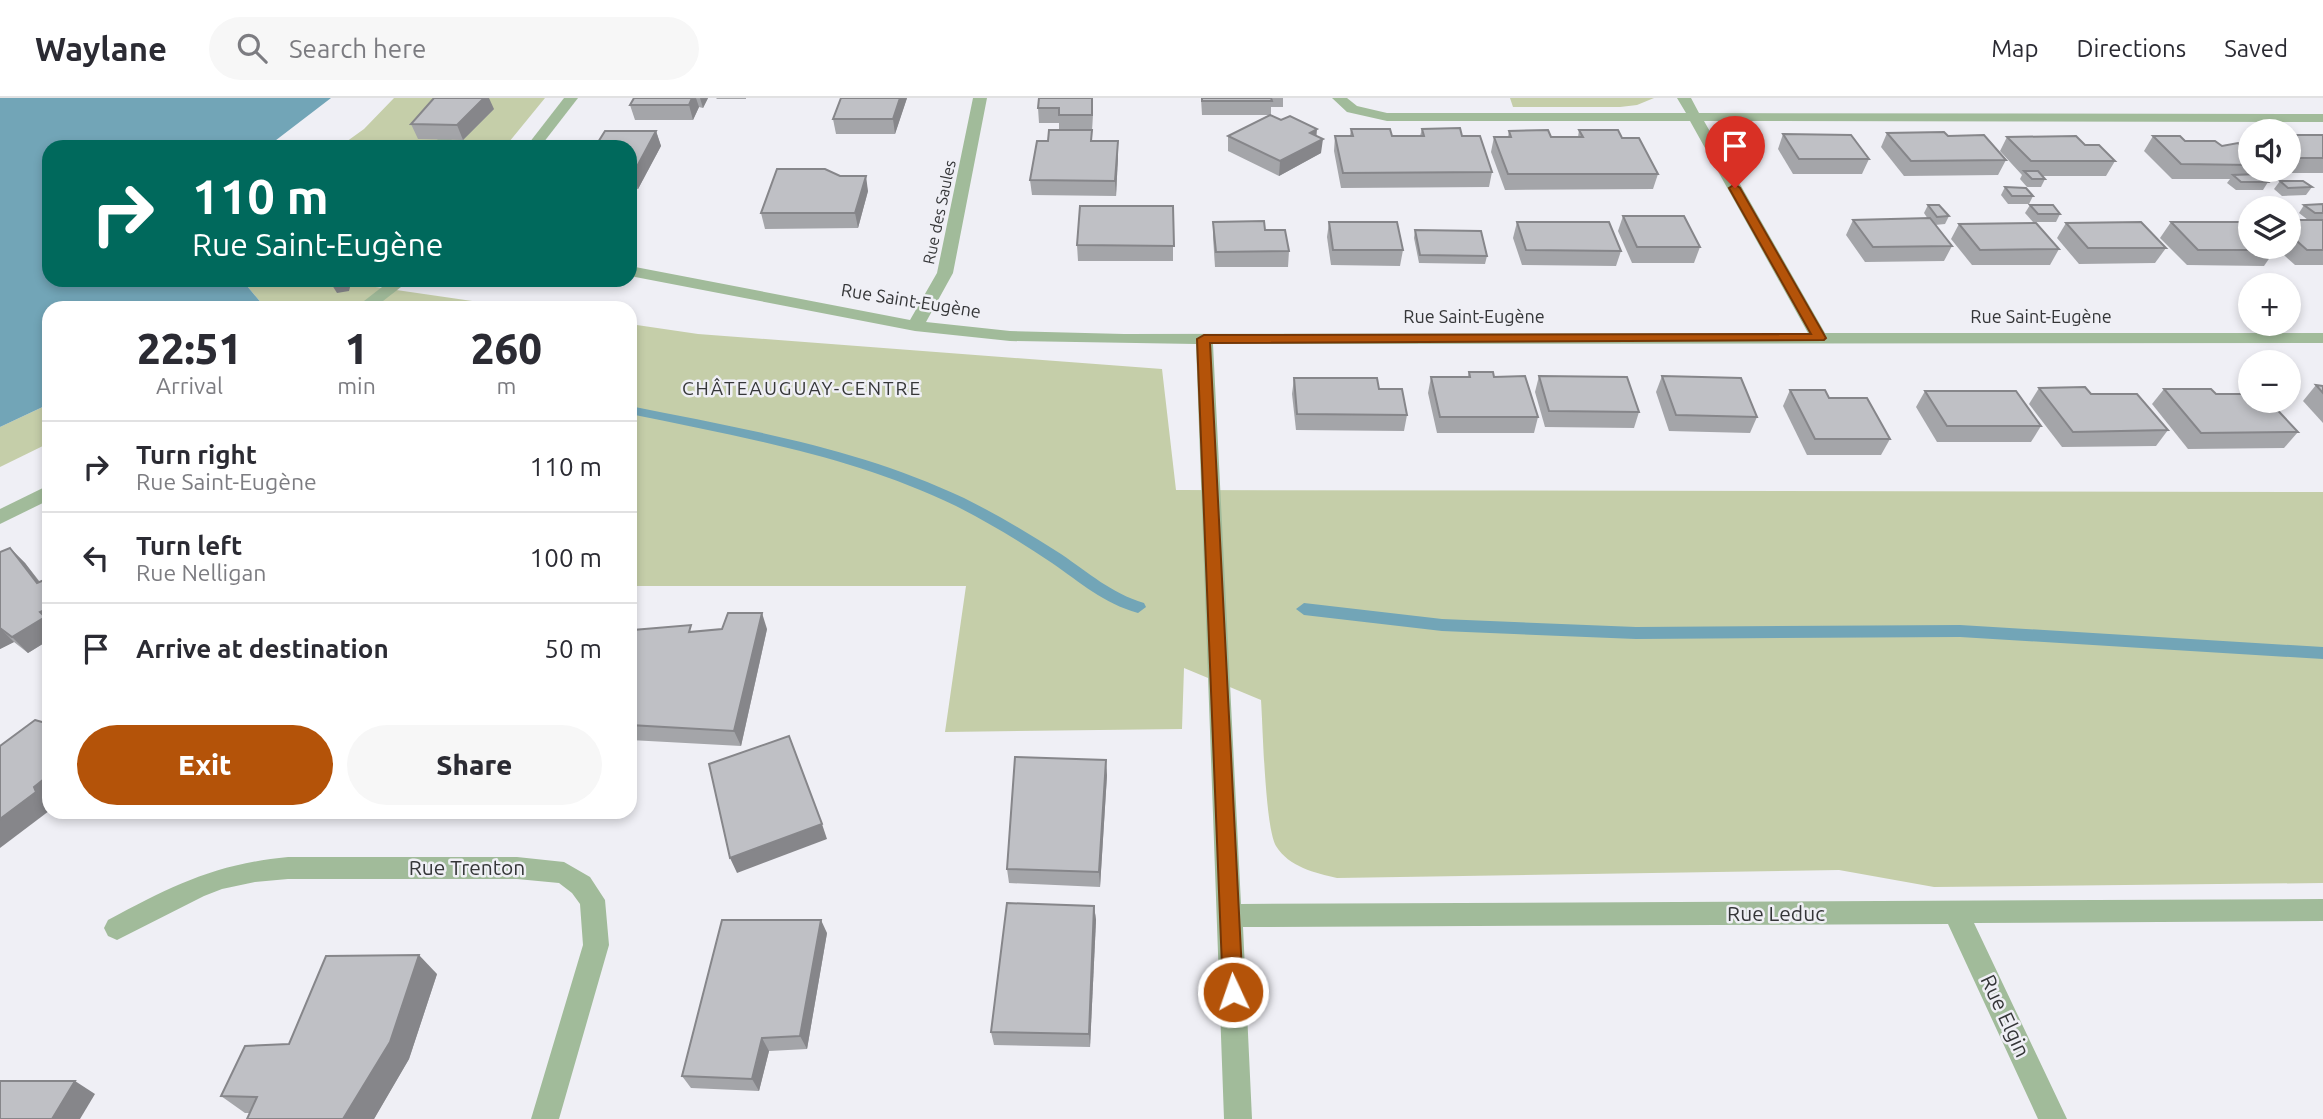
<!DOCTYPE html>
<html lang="en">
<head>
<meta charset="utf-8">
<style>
  body { margin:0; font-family:Ubuntu,sans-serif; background:#f7f7f7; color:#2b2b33; height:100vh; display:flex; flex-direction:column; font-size:26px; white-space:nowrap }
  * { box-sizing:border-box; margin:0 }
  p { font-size:23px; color:#7c7c81 }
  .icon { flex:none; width:38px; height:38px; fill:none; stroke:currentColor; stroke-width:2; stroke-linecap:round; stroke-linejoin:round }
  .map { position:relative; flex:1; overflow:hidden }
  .details { position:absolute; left:42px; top:203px; width:595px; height:518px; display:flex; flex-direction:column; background:#fff; border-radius:21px; box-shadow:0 4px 10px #0003 }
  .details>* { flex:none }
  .hud { position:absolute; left:42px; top:42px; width:595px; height:147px; border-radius:21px; box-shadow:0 4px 10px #0003; background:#00695c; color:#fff; overflow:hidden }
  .fabs { position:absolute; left:2238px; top:21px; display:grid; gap:14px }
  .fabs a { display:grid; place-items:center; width:63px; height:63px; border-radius:50%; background:#fff; box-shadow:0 4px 10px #0003; font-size:35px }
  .pin { position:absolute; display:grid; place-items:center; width:60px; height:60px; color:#fff; margin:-72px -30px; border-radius:50% 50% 50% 0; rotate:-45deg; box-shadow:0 0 7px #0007 }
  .pin .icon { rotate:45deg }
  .me { position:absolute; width:77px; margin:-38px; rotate:357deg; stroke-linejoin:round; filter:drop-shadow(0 0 5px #0008) }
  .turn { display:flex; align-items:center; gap:24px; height:147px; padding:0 35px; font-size:32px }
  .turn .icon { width:91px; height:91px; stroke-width:2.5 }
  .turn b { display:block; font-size:49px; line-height:60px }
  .eta { display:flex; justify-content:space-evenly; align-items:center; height:119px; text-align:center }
  .eta b { font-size:42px; font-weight:800; line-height:49px }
  .action { display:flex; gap:14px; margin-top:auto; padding:14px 35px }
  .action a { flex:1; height:80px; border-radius:42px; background:#b45309; color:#fff; font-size:28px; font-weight:800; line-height:80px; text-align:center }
  .action a+a { background:#f7f7f7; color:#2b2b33 }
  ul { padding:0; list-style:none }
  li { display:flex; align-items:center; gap:21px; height:91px; padding:0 35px; border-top:2px solid #e1e1e2 }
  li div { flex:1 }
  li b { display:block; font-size:26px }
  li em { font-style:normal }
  header { display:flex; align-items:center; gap:42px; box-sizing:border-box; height:98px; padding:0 35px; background:#fff; border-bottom:2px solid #e1e1e2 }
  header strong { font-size:33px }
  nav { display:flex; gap:38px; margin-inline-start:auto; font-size:24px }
  .search { width:490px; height:63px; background:#f7f7f7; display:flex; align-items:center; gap:18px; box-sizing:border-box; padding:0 24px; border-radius:38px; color:#7c7c81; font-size:26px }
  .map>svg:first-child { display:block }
  .green { fill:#c5cea9 }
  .water { fill:#72a5b7 }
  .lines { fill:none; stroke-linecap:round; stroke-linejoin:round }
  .stream { fill:#72a5b7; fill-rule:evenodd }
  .minor { fill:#a1bb9a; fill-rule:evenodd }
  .wall { fill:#a4a5a9 }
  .shaded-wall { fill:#86868a }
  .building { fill:#bfc0c5; stroke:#86868a; stroke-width:2 }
  .route { fill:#b45309; stroke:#753606; stroke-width:2 }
  .labels { text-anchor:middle; stroke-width:5; stroke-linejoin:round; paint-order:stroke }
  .far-street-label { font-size:16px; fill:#353638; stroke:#efeff5 }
  .street-label { font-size:18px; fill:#353638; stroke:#efeff5 }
  .neighbourhood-label { font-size:19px; letter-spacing:2px; fill:#353638; stroke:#efeff5 }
  .near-street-label { font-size:21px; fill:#353638; stroke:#efeff5 }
</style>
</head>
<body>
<header>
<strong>Waylane</strong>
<div class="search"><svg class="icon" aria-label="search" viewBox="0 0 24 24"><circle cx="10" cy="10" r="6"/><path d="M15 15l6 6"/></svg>Search here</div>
<nav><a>Map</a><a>Directions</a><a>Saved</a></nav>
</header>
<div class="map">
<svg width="2323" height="1021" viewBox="0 0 2323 1021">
  <rect width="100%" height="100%" fill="#efeff5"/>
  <g class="green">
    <path d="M394 0H545L505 49H339L364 31Z"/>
    <path d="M1510 0H1654L1637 7 1620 9H1513Z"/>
    <path d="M242 182H368L362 187 520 210H257L263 207Z"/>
    <path d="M630 226 698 236 1162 271 1176 392 2323 394V785L1934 789 1839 772 1337 780C1315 775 1289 769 1276 748 1265 729 1263 630 1261 602L1184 570 1182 631 945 634 966 488H630Z"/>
    <path d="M49 306V345L0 369V329Z"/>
  </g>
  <path class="water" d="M0 0H331L267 49H49V182H242L263 207 257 210H49V306L0 329Z"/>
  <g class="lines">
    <g class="stream">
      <path d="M630 308C744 331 859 350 964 400 998 417 1030 436 1061 456 1089 475 1111 495 1144 505L1146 509 1138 515C1103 505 1081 485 1052 465 1021 444 989 425 956 408 853 358 741 339 630 316Z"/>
      <path d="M1304 505 1442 521 1636 529 1960 527 2323 549V561L1960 539 1636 541 1442 533 1304 517 1296 511Z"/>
    </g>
    <g class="minor">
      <path d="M564 0H578L540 49H526Z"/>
      <path d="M973 0H987L953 175 926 224 1010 233 1124 236 1808 235 1690 23H1387L1347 14 1332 0H1347L1357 8 1387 15H1686L1677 0H1691L1699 15 2323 16V24L1704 23 1825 235H2323V245L1213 246 1241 806 2323 801V823L1974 825 2067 1021H2038L1948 826 1243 829 1252 1021H1224L1196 246 1010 243 915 233 630 178V168L910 222 937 175Z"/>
      <path d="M445 37 452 41 446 49H432L440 38Z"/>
      <path d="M391 182H410L374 210H355Z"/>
      <path d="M49 387V402L0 426V411Z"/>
      <path d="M288 759H517L564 764 590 779 605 802 609 847 559 1021H531L583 847 580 806 572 795 559 785 517 781H288L255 784 222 791 204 798 117 842 108 838 104 830 108 822C172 788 214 766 288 759Z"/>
    </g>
  </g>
  <g class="wall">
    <path d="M634 0H708L703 10 699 9 693 22H635L630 7Z"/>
    <path d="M716 0H746V1H717Z"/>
    <path d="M841 0H907L895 36H836L833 21Z"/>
    <path d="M1039 0H1093L1092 32H1059V25H1039L1038 10Z"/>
    <path d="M1201 0H1283V9H1271V17L1317 38 1321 55 1279 78 1228 53V38L1269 17H1202Z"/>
    <path d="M494 11 463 42 418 41 411 26Z"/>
    <path d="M1351 31 1392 38H1420L1422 31 1462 38 1492 74 1489 89 1341 90 1334 53 1335 38H1350Z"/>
    <path d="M1579 32 1622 40 1658 76 1653 91 1505 92 1491 54 1494 39H1508L1509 33 1551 39H1578Z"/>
    <path d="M656 33 661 48 638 91H630V49Z"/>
    <path d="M1887 35 1948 38 2006 62 1998 77 1904 78 1881 49Z"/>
    <path d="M1783 36 1869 61 1862 76H1793L1778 51Z"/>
    <path d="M2289 37H2323V75H2286L2282 72H2289Z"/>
    <path d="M2153 38 2250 56V72H2259L2256 76 2268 84 2263 92H2236L2227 85 2230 81H2172L2144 53Z"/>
    <path d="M2007 39 2085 47 2115 63 2106 78H2043L2045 81 2041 89H2027L2020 81 2022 77 2000 53Z"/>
    <path d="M1092 43H1118V58L1116 98 1032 97 1030 82Z"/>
    <path d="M2280 83 2312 89 2306 97 2282 98 2274 91Z"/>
    <path d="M2005 89 2033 98 2029 106H2008L2001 97Z"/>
    <path d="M868 93 858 130 765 131 761 115Z"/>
    <path d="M2323 106V167H2295L2275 149H2289V122H2308L2299 115 2304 107Z"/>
    <path d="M1928 107 1949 118 1945 126 1935 127 1952 148 1944 163 1865 164 1846 137 1853 122 1928 121 1924 115Z"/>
    <path d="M2030 107 2060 116 2056 124H2033L2025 115Z"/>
    <path d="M1173 108V163H1078L1077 147Z"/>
    <path d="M1623 118 1700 149 1694 165H1632L1618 133Z"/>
    <path d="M1213 124 1265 132 1289 153 1288 169H1215L1213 139Z"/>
    <path d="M1329 124 1403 152 1400 168 1331 167 1327 139Z"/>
    <path d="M1517 124 1621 153 1616 168 1522 167 1513 140Z"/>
    <path d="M2171 124 2275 152 2264 168 2187 167 2160 140Z"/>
    <path d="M2066 125 2166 150 2155 165 2079 166 2057 140Z"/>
    <path d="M1959 126 2059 151 2050 167H1972L1951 141Z"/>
    <path d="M1415 132 1487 158 1485 166 1419 165 1414 140Z"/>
    <path d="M1469 274 1494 279 1538 319 1534 335H1437L1428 295 1431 279H1468Z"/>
    <path d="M1539 278 1639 314 1634 330 1545 329 1535 294Z"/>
    <path d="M1662 278 1757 319 1750 335 1669 333 1656 294Z"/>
    <path d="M1294 280 1379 291 1407 317 1404 333 1296 332 1292 296Z"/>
    <path d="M2316 287 2323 288V325L2303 303Z"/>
    <path d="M2039 290 2091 296 2168 332 2156 348 2062 349 2029 306Z"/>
    <path d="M2164 291 2216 296 2298 334 2284 350 2188 351 2152 306Z"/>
    <path d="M1790 292 1829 300 1890 341 1881 357H1807L1783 308Z"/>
    <path d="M1925 293 2041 328 2031 344H1937L1916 309Z"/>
    <path d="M10 450 25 465 40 484 49 480V542L28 555 14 544 0 551V454Z"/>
    <path d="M767 531 741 648 630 642V542L694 534Z"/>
    <path d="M1107 677 1100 789 1009 785 1007 771Z"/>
    <path d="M1094 808 1096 822 1090 949 994 947 991 934Z"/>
    <path d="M827 835 807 951 769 953 759 993 691 990 682 978Z"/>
    <path d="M437 876 409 961 374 1021H247L250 1015H245L221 998 289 946Z"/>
  </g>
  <g class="shaded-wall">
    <path d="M484 0H489L494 11 463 42 457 27Z"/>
    <path d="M692 0H696L699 9 693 22 689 7Z"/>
    <path d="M700 0H708L703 10Z"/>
    <path d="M900 0H907L895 36 893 21Z"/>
    <path d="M1092 0H1093L1092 32Z"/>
    <path d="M1317 31 1316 44 1323 41 1321 55 1279 78 1280 63 1310 35Z"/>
    <path d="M656 33 661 48 638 91 633 76Z"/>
    <path d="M1118 43V58L1116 98 1115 83Z"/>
    <path d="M866 78 868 93 858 130 855 115Z"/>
    <path d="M345 182H352L349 193 337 195 332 187Z"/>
    <path d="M10 450 25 465 49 497 37 485Z"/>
    <path d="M49 510V524L40 514Z"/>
    <path d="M762 515 767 531 741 648 734 633Z"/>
    <path d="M45 519 49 524V542L28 555 12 539Z"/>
    <path d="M0 530 14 544 0 551Z"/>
    <path d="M1106 662 1107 677 1100 789 1099 774Z"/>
    <path d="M49 677V713L0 750V721L34 689Z"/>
    <path d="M822 726 827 741 737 775 730 760Z"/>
    <path d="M1094 808 1096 822 1090 949 1089 936Z"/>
    <path d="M821 822 827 835 807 951 800 938Z"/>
    <path d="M419 857 437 876 409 961 374 1021H343Z"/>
    <path d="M762 940 769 953 759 993 752 981Z"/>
    <path d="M75 983 95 996 80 1021H52Z"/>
  </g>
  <g class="building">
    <path d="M434 0H484L457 27 411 26Z"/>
    <path d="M634 0H692L689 7H630Z"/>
    <path d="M841 0H900L893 21H833Z"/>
    <path d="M1039 0H1092V17H1059V10H1038Z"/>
    <path d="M1202 0H1271L1272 3H1202Z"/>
    <path d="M1270 17 1281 22 1290 18 1317 31 1310 35 1323 41 1280 63 1228 38Z"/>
    <path d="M1460 30 1462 38H1480L1492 74 1343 75 1335 38H1353L1351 31H1390L1392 38H1424L1422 31Z"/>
    <path d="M1049 32H1092L1091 43H1118L1115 83 1030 82 1037 43H1048Z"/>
    <path d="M1548 32 1551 39H1583L1579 32H1618L1622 40H1639L1658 76H1508L1494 39H1511L1509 33Z"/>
    <path d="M605 33H656L633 76H630V49H595Z"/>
    <path d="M1944 34 1948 38 1984 37 2006 62 1911 63 1887 35Z"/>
    <path d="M1783 36 1851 37 1869 61H1799Z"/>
    <path d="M2289 37H2323V60H2296L2289 54Z"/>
    <path d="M2076 38 2085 47H2099L2115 63H2031L2007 39Z"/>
    <path d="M2153 38H2180L2185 43H2215L2222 48 2238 45 2250 56V67L2181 66Z"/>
    <path d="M777 71H825L840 78H866L855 115H761Z"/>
    <path d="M2024 73H2038L2045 81H2032Z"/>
    <path d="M2259 76 2268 84H2241L2233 77Z"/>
    <path d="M2280 83H2303L2312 89 2288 90Z"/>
    <path d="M2005 89 2026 90 2033 98H2012Z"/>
    <path d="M2323 106V115H2315L2304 107Z"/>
    <path d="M1928 107H1939L1949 118 1937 119Z"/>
    <path d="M2030 107H2053L2060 116H2038Z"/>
    <path d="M1080 108H1173L1174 148 1077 147Z"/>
    <path d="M1623 118H1684L1700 149H1637Z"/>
    <path d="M1930 120 1952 148 1873 149 1853 122Z"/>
    <path d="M2289 122H2323V152H2307L2289 136Z"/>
    <path d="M1264 123 1265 132H1285L1289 153 1216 154 1213 124Z"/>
    <path d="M1329 124H1397L1403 152H1333Z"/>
    <path d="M1517 124H1609L1621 153 1526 152Z"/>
    <path d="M2141 124 2166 150H2088L2066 125Z"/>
    <path d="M2171 124H2247L2250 128V149H2272L2275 152H2198Z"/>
    <path d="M2036 125 2059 151 1980 152 1959 126Z"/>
    <path d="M1415 132 1481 133 1487 158 1420 157Z"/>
    <path d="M334 182H345V185L332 187Z"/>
    <path d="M1469 274H1493L1494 279 1525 278 1538 319H1440L1431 279H1470Z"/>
    <path d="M1539 278 1627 279 1639 314 1549 313Z"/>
    <path d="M1662 278 1741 280 1757 319 1676 317Z"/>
    <path d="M1294 280H1377L1379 291H1402L1407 317 1297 316Z"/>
    <path d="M2316 287 2323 288V295Z"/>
    <path d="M2085 289 2091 296H2137L2168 332 2073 334 2039 290Z"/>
    <path d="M2164 291H2211L2216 296H2250V303H2269L2298 334 2201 335Z"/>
    <path d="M1790 292H1825L1829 300H1867L1890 341H1815Z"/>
    <path d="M1925 293H2016L2041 328H1947Z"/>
    <path d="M10 450 37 485 49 480V510L40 514 45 519 12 539 0 530V454Z"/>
    <path d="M728 515H762L734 633 630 627V542L633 532 691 527 689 534 722 531Z"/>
    <path d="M35 622 49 626V677L34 689 36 694 0 721V648Z"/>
    <path d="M789 638 822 726 730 760 709 666Z"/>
    <path d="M1015 659 1106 662 1099 774 1007 771Z"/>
    <path d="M1007 805 1094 808 1089 936 991 934Z"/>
    <path d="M722 822H821L800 938 762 940 752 981 682 978Z"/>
    <path d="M419 857 390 944 343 1021H247L257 999 221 998 245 948 289 946 326 858Z"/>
    <path d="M0 983H75L52 1021H0Z"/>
  </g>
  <path class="route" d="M1735 86 1740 90 1826 240 1824 242 1210 245 1243 894 1240 901 1233 904 1226 901 1223 894 1197 241 1204 237 1811 236 1729 90Z"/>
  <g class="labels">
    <g class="far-street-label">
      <text transform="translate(939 114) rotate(-78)" y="6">Rue des Saules</text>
    </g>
    <g class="street-label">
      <text transform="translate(911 203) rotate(9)" y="6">Rue Saint-Eugène</text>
      <text x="1474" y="225">Rue Saint-Eugène</text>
      <text x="2041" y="225">Rue Saint-Eugène</text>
    </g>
    <g class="neighbourhood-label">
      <text x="802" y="297">CHÂTEAUGUAY-CENTRE</text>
    </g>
    <g class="near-street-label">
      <text x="467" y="777">Rue Trenton</text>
      <text x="1776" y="823">Rue Leduc</text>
      <text transform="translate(2005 918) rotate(65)" y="7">Rue Elgin</text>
    </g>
  </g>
</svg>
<div class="fabs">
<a><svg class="icon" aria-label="sound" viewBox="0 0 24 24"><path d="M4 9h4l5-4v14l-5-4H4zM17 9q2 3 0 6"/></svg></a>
<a><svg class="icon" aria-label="layers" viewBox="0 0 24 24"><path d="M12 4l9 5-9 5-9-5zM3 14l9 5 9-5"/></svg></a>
<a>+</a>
<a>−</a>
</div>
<div class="pin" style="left:1735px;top:90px;background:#d93025"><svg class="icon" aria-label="arrive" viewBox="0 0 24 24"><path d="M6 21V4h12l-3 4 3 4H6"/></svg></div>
<svg class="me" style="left:1233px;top:894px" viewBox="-20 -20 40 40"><circle r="17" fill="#b45309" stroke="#fff" stroke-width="3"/><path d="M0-11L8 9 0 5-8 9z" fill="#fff"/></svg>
<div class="hud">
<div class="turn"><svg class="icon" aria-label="right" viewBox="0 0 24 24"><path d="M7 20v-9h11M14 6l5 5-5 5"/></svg><div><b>110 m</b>Rue Saint-Eugène</div></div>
</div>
<section class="details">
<div class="eta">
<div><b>22:51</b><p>Arrival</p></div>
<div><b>1</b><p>min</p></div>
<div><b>260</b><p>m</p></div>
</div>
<ul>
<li><svg class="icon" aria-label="right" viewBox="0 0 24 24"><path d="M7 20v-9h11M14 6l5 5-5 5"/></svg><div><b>Turn right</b><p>Rue Saint-Eugène</p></div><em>110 m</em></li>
<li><svg class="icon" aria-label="left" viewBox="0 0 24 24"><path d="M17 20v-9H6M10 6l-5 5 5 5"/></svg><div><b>Turn left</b><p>Rue Nelligan</p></div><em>100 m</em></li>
<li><svg class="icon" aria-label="arrive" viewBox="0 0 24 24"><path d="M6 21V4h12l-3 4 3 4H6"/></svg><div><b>Arrive at destination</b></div><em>50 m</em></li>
</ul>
<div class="action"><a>Exit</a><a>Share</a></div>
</section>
</div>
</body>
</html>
